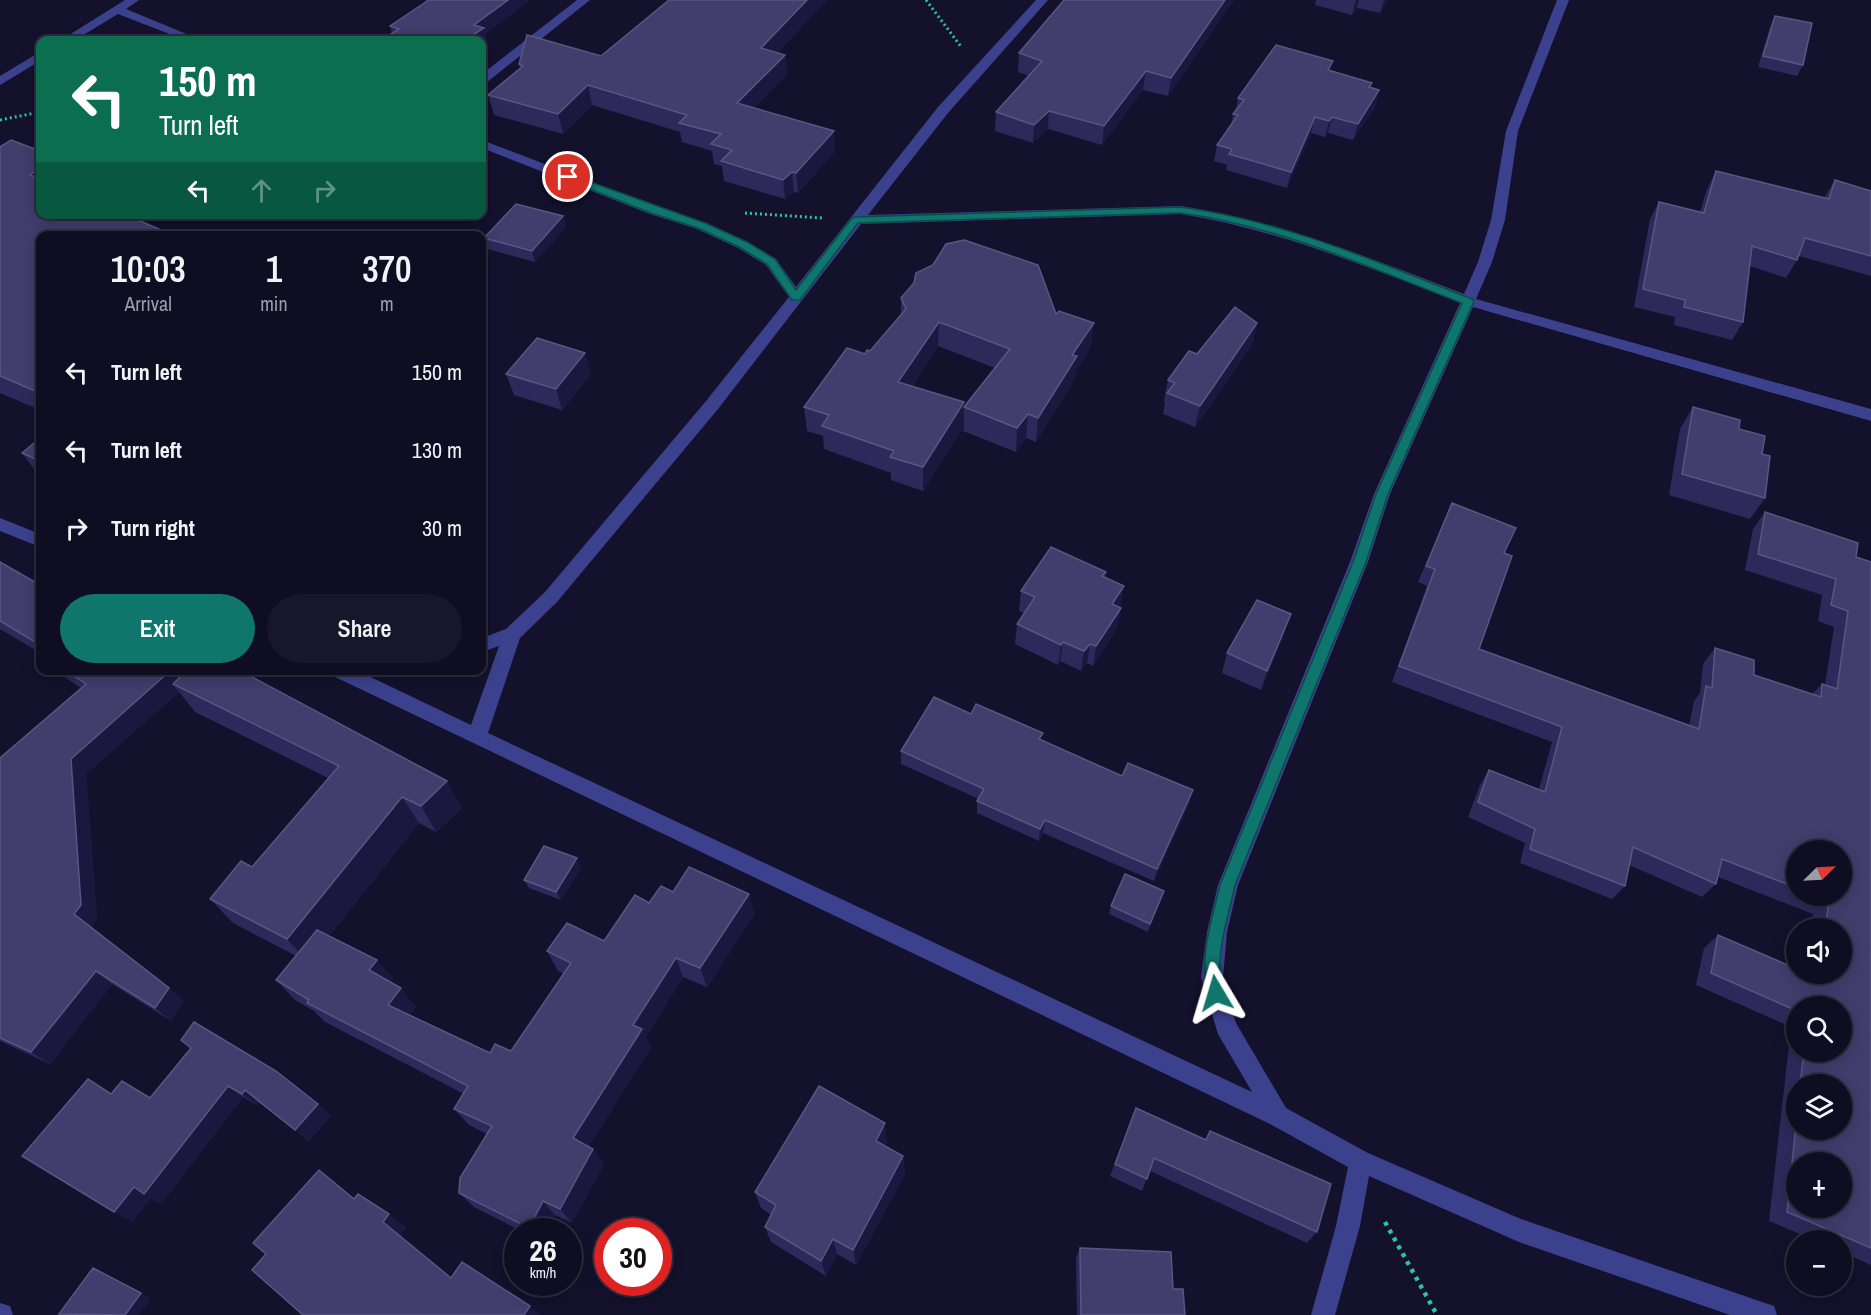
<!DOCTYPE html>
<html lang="en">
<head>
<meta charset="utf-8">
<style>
  body { margin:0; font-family:"Archivo Narrow",sans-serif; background:#17162a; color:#f1f3f6; height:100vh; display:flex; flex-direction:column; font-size:22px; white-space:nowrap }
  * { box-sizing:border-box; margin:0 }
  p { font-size:20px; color:#9b9ca5 }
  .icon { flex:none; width:33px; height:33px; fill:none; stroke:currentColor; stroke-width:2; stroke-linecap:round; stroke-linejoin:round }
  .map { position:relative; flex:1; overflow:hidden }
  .side { position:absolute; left:36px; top:231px; width:450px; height:444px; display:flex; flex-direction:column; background:#0e0d21; border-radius:12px; box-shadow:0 3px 15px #0003,0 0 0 2px #2e2d3f }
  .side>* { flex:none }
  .guide { position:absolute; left:36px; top:36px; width:450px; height:183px; border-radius:12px; box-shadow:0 3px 15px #0003,0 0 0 2px #2e2d3f; background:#0b6e4f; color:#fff; overflow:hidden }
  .needle { width:39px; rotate:66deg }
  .buttons { position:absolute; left:1786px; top:840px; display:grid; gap:12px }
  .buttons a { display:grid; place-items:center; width:66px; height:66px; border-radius:50%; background:#0e0d21; box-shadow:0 3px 15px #0003,0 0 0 2px #2e2d3f; font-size:30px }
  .speed { position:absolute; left:504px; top:1218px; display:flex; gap:12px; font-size:30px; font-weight:700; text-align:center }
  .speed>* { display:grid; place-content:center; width:78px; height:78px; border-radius:50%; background:#0e0d21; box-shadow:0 3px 15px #0003,0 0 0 2px #2e2d3f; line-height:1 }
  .speed small { font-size:15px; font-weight:400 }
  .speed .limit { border:9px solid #d22; background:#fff; color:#111 }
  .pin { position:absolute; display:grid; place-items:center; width:51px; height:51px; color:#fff; margin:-26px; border:3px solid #fff; border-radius:50%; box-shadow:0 2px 6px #0007 }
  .me { position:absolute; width:66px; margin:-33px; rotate:353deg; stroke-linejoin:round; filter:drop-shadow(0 0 4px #0008) }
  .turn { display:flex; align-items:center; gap:21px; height:126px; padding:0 24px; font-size:27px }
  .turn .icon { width:78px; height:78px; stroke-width:2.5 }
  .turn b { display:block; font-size:42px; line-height:51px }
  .lanes { display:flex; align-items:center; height:57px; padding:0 24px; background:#0003; justify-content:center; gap:30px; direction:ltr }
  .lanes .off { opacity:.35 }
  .eta { display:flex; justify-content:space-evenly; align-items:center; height:102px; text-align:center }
  .eta b { font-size:36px; font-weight:600; line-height:42px }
  .primary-button { display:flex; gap:12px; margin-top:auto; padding:12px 24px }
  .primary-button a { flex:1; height:69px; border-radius:36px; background:#0f766e; color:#fff; font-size:24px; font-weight:600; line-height:69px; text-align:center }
  .primary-button a+a { background:#17162a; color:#f1f3f6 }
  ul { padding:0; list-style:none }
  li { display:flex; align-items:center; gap:18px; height:78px; padding:0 24px }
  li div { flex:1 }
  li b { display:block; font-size:22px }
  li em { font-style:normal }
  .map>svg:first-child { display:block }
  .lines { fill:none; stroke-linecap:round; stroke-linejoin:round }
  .path-far1 { stroke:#2ec1a8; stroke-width:3; stroke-dasharray:2 3; stroke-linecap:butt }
  .path { stroke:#2ec1a8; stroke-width:4.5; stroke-dasharray:4 5; stroke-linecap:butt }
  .minor { fill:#3b418c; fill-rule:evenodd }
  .wall { fill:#2e295a; fill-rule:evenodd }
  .shaded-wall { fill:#1b1840 }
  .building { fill:#413d6c; stroke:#595683; stroke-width:1.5; fill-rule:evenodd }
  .route { fill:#0f766e; stroke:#0a4d48; stroke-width:1.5 }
</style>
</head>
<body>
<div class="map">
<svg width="1871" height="1315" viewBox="0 0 1871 1315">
  <rect width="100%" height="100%" fill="#13112c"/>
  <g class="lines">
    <g class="path-far1">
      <path d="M926 0 962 48"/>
      <path d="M0 120 40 112"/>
      <path d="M745 213 822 218"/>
    </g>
    <path class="path" d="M1385 1222 1437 1315"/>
    <g class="minor">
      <path d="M125 0H139L126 9 201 40H185L118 14 75 40H61Z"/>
      <path d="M577 0H590L486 83 482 84V74Z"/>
      <path d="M1036 0H1048L948 113 868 215 1181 206C1280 222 1371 258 1464 294L1478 262 1491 220 1506 131 1557 0H1569L1518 131 1505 220 1492 262 1476 299 1871 409V421L1473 307 1390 494 1368 562 1238 885 1227 932 1223 977 1236 1023 1286 1108 1368 1153 1521 1219 1765 1303 1774 1306 1777 1315H1730L1519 1242 1369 1176 1360 1226 1335 1315H1311L1336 1226 1348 1167 1270 1124 331 675 328 670H356L471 725 499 646 482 652V638L506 629 545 592 706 401 789 297 766 265 738 248 697 229 650 214 482 148V140L660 208 707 223 748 242 776 259 796 287 938 107ZM1181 214C1279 230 1368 267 1460 303L1374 494 1350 562 1218 885 1207 932 1201 977 1218 1034 1252 1092 488 733 520 638 557 602 718 409 861 224Z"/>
      <path d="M40 52V61L0 85V76Z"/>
      <path d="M0 518 40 534V547L0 531Z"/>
      <path d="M0 1303 10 1306 13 1315H0Z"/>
    </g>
  </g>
  <g class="wall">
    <path d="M425 0H530L485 34 487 42 482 46V40L392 34 390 26 426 2Z"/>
    <path d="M669 0H827L777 53 785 55 787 74 754 108 835 151 798 193 794 192 785 199 724 181 722 166 714 164 712 151 682 142 680 132 592 105 563 134 494 115 488 95 520 68 519 64 601 56Z"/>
    <path d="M1234 0 1168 96 1143 90 1102 145 1048 129 1033 143 995 131 996 112 1029 76 1018 72 1019 53Z"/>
    <path d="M1316 0H1388L1380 13 1357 8 1352 15 1315 5Z"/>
    <path d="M1775 16 1803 65 1797 76 1758 67 1770 27Z"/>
    <path d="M1331 71 1371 88 1379 90 1375 107 1353 140 1328 133 1325 137 1311 133 1287 188 1226 170 1227 165 1214 161 1217 145 1231 125 1233 114 1236 110 1238 98Z"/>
    <path d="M0 147 40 236V410L0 393Z"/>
    <path d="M1716 171 1824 198 1835 180 1871 191V276L1799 256 1797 260 1786 278 1750 266 1743 322 1732 340 1674 325 1675 317 1634 307 1650 219 1659 202 1700 212 1707 189Z"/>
    <path d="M563 216 566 227 535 262 487 249 484 238Z"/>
    <path d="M901 298 1056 314 1091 347 1075 371 1074 380 1036 442 1026 438 1016 452 963 431 964 426 923 491 891 480V473L824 449 823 436 807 431 804 407 865 354 870 351 901 315ZM938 346 995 368 964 407 912 386Z"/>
    <path d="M1257 323 1252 345 1195 427 1163 414 1165 402 1164 401 1168 380 1197 354Z"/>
    <path d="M506 374H591L562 410 514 395Z"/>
    <path d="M1693 407 1739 429 1762 454 1765 498 1750 519 1669 495 1680 429Z"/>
    <path d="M40 438V477L22 453Z"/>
    <path d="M1452 503 1504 553 1479 649 1689 726 1694 701 1700 693 1703 664 1715 648 1754 675 1812 694 1822 684 1825 685 1834 627 1818 621 1822 595 1745 570 1753 529 1765 512 1856 557 1871 562V1265L1842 1252V1240H1814L1769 1221 1791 1027 1696 985 1704 948 1718 935 1797 974H1842V928H1811L1813 914 1718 877 1716 884 1702 897 1629 865 1625 886 1612 899 1520 863 1525 843 1468 817 1480 785 1489 770 1539 789 1552 742 1392 682 1427 586 1418 582ZM1797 850 1842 896H1797ZM1797 1006H1842V1052H1797ZM1797 1084H1842L1797 1130Z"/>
    <path d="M0 562 40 585V657L36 652 37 651 0 629Z"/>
    <path d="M1106 572 1105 578 1121 608 1117 628 1093 666 1087 663 1081 671 1060 661 1058 665 1015 644 1017 624 1024 613 1019 611 1021 591Z"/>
    <path d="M1284 634 1261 690 1222 673 1227 653Z"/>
    <path d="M54 670H177L181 676 462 808 436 832 419 823 329 936 377 960 393 979 390 982 416 1007 410 1015 490 1053 511 1051 564 974 558 971 547 951 604 941 649 903 673 892 749 894 754 915 707 987 683 977 646 1037 651 1047 589 1146 604 1164 572 1223 555 1215 547 1232H523L474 1207 459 1193 487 1134 469 1125 454 1109 464 1094 325 1022 314 1011 295 1000 276 980 296 956 233 923 210 899 252 867 328 778 195 712 179 692 86 774 97 919 91 927 184 1001 171 1021 112 984 50 1064 0 1041V758L81 688Z"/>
    <path d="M971 714 1042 740 1122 776 1190 802 1154 881 1043 833 1039 841 977 813V801L979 799 901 764V751Z"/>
    <path d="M581 867 561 900 529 888 524 880Z"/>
    <path d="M1161 899 1148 932 1109 914 1111 906Z"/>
    <path d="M191 1048 331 1115 309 1141 259 1102 256 1105 243 1097 161 1204 151 1198 132 1222 111 1094 150 1098Z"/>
    <path d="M1136 1108 1205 1140 1210 1131 1317 1232 1307 1243 1150 1171 1142 1191 1110 1176Z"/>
    <path d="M887 1142 885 1146 903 1156 905 1174 856 1265 837 1254 826 1276 771 1242 765 1227 771 1215 761 1208 755 1192Z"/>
    <path d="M1080 1248 1173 1289 1185 1315H1077L1076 1258Z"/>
  </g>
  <g class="shaded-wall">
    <path d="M508 0H530L485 34 487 42 482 46V40H465L474 25Z"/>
    <path d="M807 0H827L763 68 761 48Z"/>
    <path d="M1225 0H1234L1168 96 1171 78Z"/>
    <path d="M1356 0H1359L1357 8 1352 15Z"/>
    <path d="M1384 0H1388L1380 13Z"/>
    <path d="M785 55 787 74 740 123 737 103Z"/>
    <path d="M1333 61 1329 78 1328 70Z"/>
    <path d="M1146 71 1143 90 1102 145 1104 126Z"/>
    <path d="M588 85 592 105 563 134 558 114Z"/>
    <path d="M1379 90 1375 107 1353 140 1358 124Z"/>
    <path d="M1049 111 1048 129 1033 143 1034 125Z"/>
    <path d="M1315 117 1311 133 1287 188 1291 172Z"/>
    <path d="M1332 117 1328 133 1325 137 1329 121Z"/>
    <path d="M834 131 835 151 798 193 796 173Z"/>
    <path d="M40 168V192L30 175Z"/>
    <path d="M792 172 794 192 785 199 783 180Z"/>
    <path d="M563 216 566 227 535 262 532 251Z"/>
    <path d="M939 322 938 346 898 406V382Z"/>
    <path d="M1094 323 1091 347 1075 371 1074 380 1036 442 1038 418 1072 355Z"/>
    <path d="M1257 323 1252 345 1195 427 1200 406Z"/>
    <path d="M585 353 591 374 562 410 556 389Z"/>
    <path d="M964 402V426L923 491V467Z"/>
    <path d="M1028 414 1026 438 1016 452 1017 428Z"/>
    <path d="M1124 586 1121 606 1109 624 1112 604Z"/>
    <path d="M1121 608 1117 628 1093 666 1096 646Z"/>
    <path d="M1291 614 1284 634 1261 690 1267 671Z"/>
    <path d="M1063 642 1060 661 1058 665 1061 645Z"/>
    <path d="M1090 644 1087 663 1081 671 1084 651Z"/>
    <path d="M171 670H177L188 684H173L179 692 86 774 97 919 91 928 74 914 71 759Z"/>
    <path d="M447 781 462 808 436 832 421 806Z"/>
    <path d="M1193 790 1190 802 1154 881 1157 869Z"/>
    <path d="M402 797 419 823 308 962 287 939Z"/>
    <path d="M1045 820 1043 833 1039 841 1040 829Z"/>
    <path d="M577 858 581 867 561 900 556 892Z"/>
    <path d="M1164 891 1161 899 1148 932 1150 924Z"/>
    <path d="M749 894 754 915 707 987 700 968Z"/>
    <path d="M676 958 683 977 646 1037 651 1047 584 1154 573 1138 633 1025Z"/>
    <path d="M377 960 393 979 385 990 369 970Z"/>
    <path d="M96 971 112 984 50 1064 31 1052Z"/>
    <path d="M169 988 184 1001 171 1021 155 1008Z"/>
    <path d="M401 988 416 1007 404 1023 388 1005Z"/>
    <path d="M228 1086 243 1097 161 1204 151 1198 132 1222 114 1212 134 1187Z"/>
    <path d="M245 1090 259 1102 256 1105 242 1094Z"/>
    <path d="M318 1104 331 1115 309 1141 295 1130Z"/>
    <path d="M885 1123 887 1142 878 1159 876 1141Z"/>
    <path d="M593 1149 604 1164 572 1223 560 1209Z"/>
    <path d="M903 1156 905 1174 856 1265 853 1250Z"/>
    <path d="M543 1201 555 1215 547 1232H532L529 1228Z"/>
    <path d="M389 1214 407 1228 400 1236 467 1290 383 1222Z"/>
    <path d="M833 1239 837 1254 826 1276 821 1261Z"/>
    <path d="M93 1268 151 1298 139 1315H125Z"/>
    <path d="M530 1306 541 1315H524Z"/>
  </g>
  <g class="building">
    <path d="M429 0H508L474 25 484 28 465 40H382L399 29 390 26Z"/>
    <path d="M669 0H807L761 48 785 55 737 103 834 131 796 173 792 172 783 180 721 161 732 150 711 144 721 134 679 123 687 115 588 85 558 114 488 95 523 66 519 64 527 35 601 56Z"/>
    <path d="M1064 0H1225L1171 78 1146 71 1104 126 1049 111 1034 125 996 112 1042 61 1019 53Z"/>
    <path d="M1775 16 1812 23 1803 65 1763 56Z"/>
    <path d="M1276 45 1333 61 1328 70 1372 83 1369 87 1379 90 1358 124 1332 117 1329 121 1315 117 1291 172 1229 154 1232 149 1217 145 1238 115 1233 114 1244 100 1238 98Z"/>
    <path d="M11 140 40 151V168L30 175 40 179V214H124L175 236H40V393L0 376V147Z"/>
    <path d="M1716 171 1829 199 1835 180 1871 191V256L1805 238 1797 260 1752 246 1743 322 1684 307 1685 300 1643 289 1659 202 1704 213Z"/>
    <path d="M516 204 563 216 532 251 484 238Z"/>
    <path d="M964 240 1038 265 1056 314 1059 311 1094 323 1072 355 1077 356 1038 418 1028 414 1017 428 964 407 1010 349 939 322 898 382 964 402 923 467 890 457 894 451 822 426 829 415 804 407 847 348 865 354 867 350 870 351 906 309 901 298 914 283 916 273 933 265 946 244Z"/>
    <path d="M1235 307 1257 323 1200 406 1167 393 1175 383 1168 380 1189 351 1197 354Z"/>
    <path d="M537 338 585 353 556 389 506 374Z"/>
    <path d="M1693 407 1740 420 1739 429 1765 436 1762 454 1770 456 1765 498 1682 474Z"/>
    <path d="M40 438V461L22 453Z"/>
    <path d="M1452 503 1516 528 1504 553 1512 556 1479 649 1699 729 1706 686 1712 688 1715 648 1754 660V675L1821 697 1822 684 1837 689 1848 611 1831 605 1836 579 1758 554 1765 512 1858 543 1856 557 1871 562V1248L1787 1212 1797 1115V1130H1842V1084H1800L1804 1052H1842V1006H1797V1011L1711 973 1718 935 1797 969V974H1807L1819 979 1820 974H1842V928H1825L1829 901 1815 896H1842V850H1797V888L1722 859 1716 884 1633 847 1625 886 1530 849 1535 829 1478 802 1489 770 1545 792 1562 727 1399 666 1435 569 1426 566ZM1797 1162H1842V1208H1797Z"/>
    <path d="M1051 547 1106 572 1102 576 1124 586 1112 604 1121 608 1096 646 1090 644 1084 651 1063 642 1061 645 1017 624 1035 597 1021 591Z"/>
    <path d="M0 562 40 585V645L0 621Z"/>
    <path d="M1257 600 1291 614 1267 671 1227 653Z"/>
    <path d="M40 649V655L36 652Z"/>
    <path d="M65 670H171L71 759 81 905 74 914 169 988 155 1008 96 971 31 1052 0 1038V758L86 684Z"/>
    <path d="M187 670H239L447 781 421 806 402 797 287 939 210 899 241 861 252 867 339 766 173 684Z"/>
    <path d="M934 697 971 714 976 704 1043 733 1039 739 1122 776 1128 763 1193 790 1157 869 1045 820 1040 829 977 801 984 789 901 751Z"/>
    <path d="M544 846 577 858 556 892 524 880Z"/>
    <path d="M689 867 749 894 700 968 676 958 633 1025 642 1029 573 1138 593 1149 560 1209 543 1201 529 1228 459 1193 460 1178 492 1126 454 1109 468 1086 307 1003 309 1000 276 980 317 930 377 960 369 970 401 988 388 1005 490 1053 495 1044 511 1051 571 963 547 951 567 923 604 941 635 895 649 903 661 886 673 892Z"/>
    <path d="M1125 874 1164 891 1150 924 1111 906Z"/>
    <path d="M194 1022 276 1071 318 1104 295 1130 245 1090 242 1094 228 1086 144 1194 134 1187 114 1212 22 1156 88 1079 111 1094 122 1081 150 1098 191 1048 181 1040Z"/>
    <path d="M819 1086 885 1123 876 1141 903 1156 853 1250 833 1239 821 1261 765 1227 776 1205 755 1192Z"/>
    <path d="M1136 1108 1206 1140 1210 1131 1331 1184 1317 1232 1154 1158 1147 1179 1115 1164Z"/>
    <path d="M319 1170 354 1199 358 1194 389 1214 383 1222 451 1278 462 1262 530 1306 524 1315H303L252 1270 266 1254 253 1243Z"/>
    <path d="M1080 1248 1171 1252 1173 1289H1183L1185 1315H1081Z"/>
    <path d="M93 1268 141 1293 125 1315 59 1314Z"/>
  </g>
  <path class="route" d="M568 174 705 223 747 242 775 259 796 290 852 218 855 217 1180 207C1282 220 1377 262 1472 299L1474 301 1388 494 1366 562 1235 885C1229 913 1218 946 1220 976 1220 985 1226 990 1222 999L1216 1001 1211 999C1196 964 1212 920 1220 885L1353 562 1376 494 1462 303C1370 268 1279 226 1180 213L858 223 800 300H792L767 264 739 247 698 228 651 213 564 179 563 177Z"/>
</svg>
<div class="buttons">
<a><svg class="needle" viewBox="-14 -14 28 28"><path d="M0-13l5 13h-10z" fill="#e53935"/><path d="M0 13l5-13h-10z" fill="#9b9ca5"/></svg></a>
<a><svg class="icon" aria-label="sound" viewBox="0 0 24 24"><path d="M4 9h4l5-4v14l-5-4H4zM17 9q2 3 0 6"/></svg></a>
<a><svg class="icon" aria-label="search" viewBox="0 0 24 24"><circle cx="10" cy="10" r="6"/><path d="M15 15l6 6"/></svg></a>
<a><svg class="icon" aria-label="layers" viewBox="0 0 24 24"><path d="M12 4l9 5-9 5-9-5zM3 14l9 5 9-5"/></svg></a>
<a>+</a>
<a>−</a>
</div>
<div class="speed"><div>26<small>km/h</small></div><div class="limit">30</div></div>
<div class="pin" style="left:568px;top:177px;background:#d93025"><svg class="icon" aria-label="arrive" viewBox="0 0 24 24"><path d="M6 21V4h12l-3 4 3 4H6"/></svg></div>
<svg class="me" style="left:1216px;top:993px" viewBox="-20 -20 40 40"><path d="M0-17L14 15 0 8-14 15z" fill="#0f766e" stroke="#fff" stroke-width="4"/></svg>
<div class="guide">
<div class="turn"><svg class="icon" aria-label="left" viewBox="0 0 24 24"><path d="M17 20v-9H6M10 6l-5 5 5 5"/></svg><div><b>150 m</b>Turn left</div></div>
<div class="lanes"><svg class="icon" aria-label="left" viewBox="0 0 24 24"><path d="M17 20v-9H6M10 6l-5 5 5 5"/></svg><svg class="icon off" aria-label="ahead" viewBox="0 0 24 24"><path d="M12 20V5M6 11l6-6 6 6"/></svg><svg class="icon off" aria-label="right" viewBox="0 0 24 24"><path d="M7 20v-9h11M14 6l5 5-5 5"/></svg></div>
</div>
<section class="side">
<div class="eta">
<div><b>10:03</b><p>Arrival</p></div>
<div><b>1</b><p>min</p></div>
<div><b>370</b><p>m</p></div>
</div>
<ul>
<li><svg class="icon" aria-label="left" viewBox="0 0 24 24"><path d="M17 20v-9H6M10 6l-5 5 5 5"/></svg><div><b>Turn left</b></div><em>150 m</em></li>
<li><svg class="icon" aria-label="left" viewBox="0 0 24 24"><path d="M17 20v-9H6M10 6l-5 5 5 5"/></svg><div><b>Turn left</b></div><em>130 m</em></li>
<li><svg class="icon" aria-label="right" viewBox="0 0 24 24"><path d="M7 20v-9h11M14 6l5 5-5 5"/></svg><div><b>Turn right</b></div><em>30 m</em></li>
</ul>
<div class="primary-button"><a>Exit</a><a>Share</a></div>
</section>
</div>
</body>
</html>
